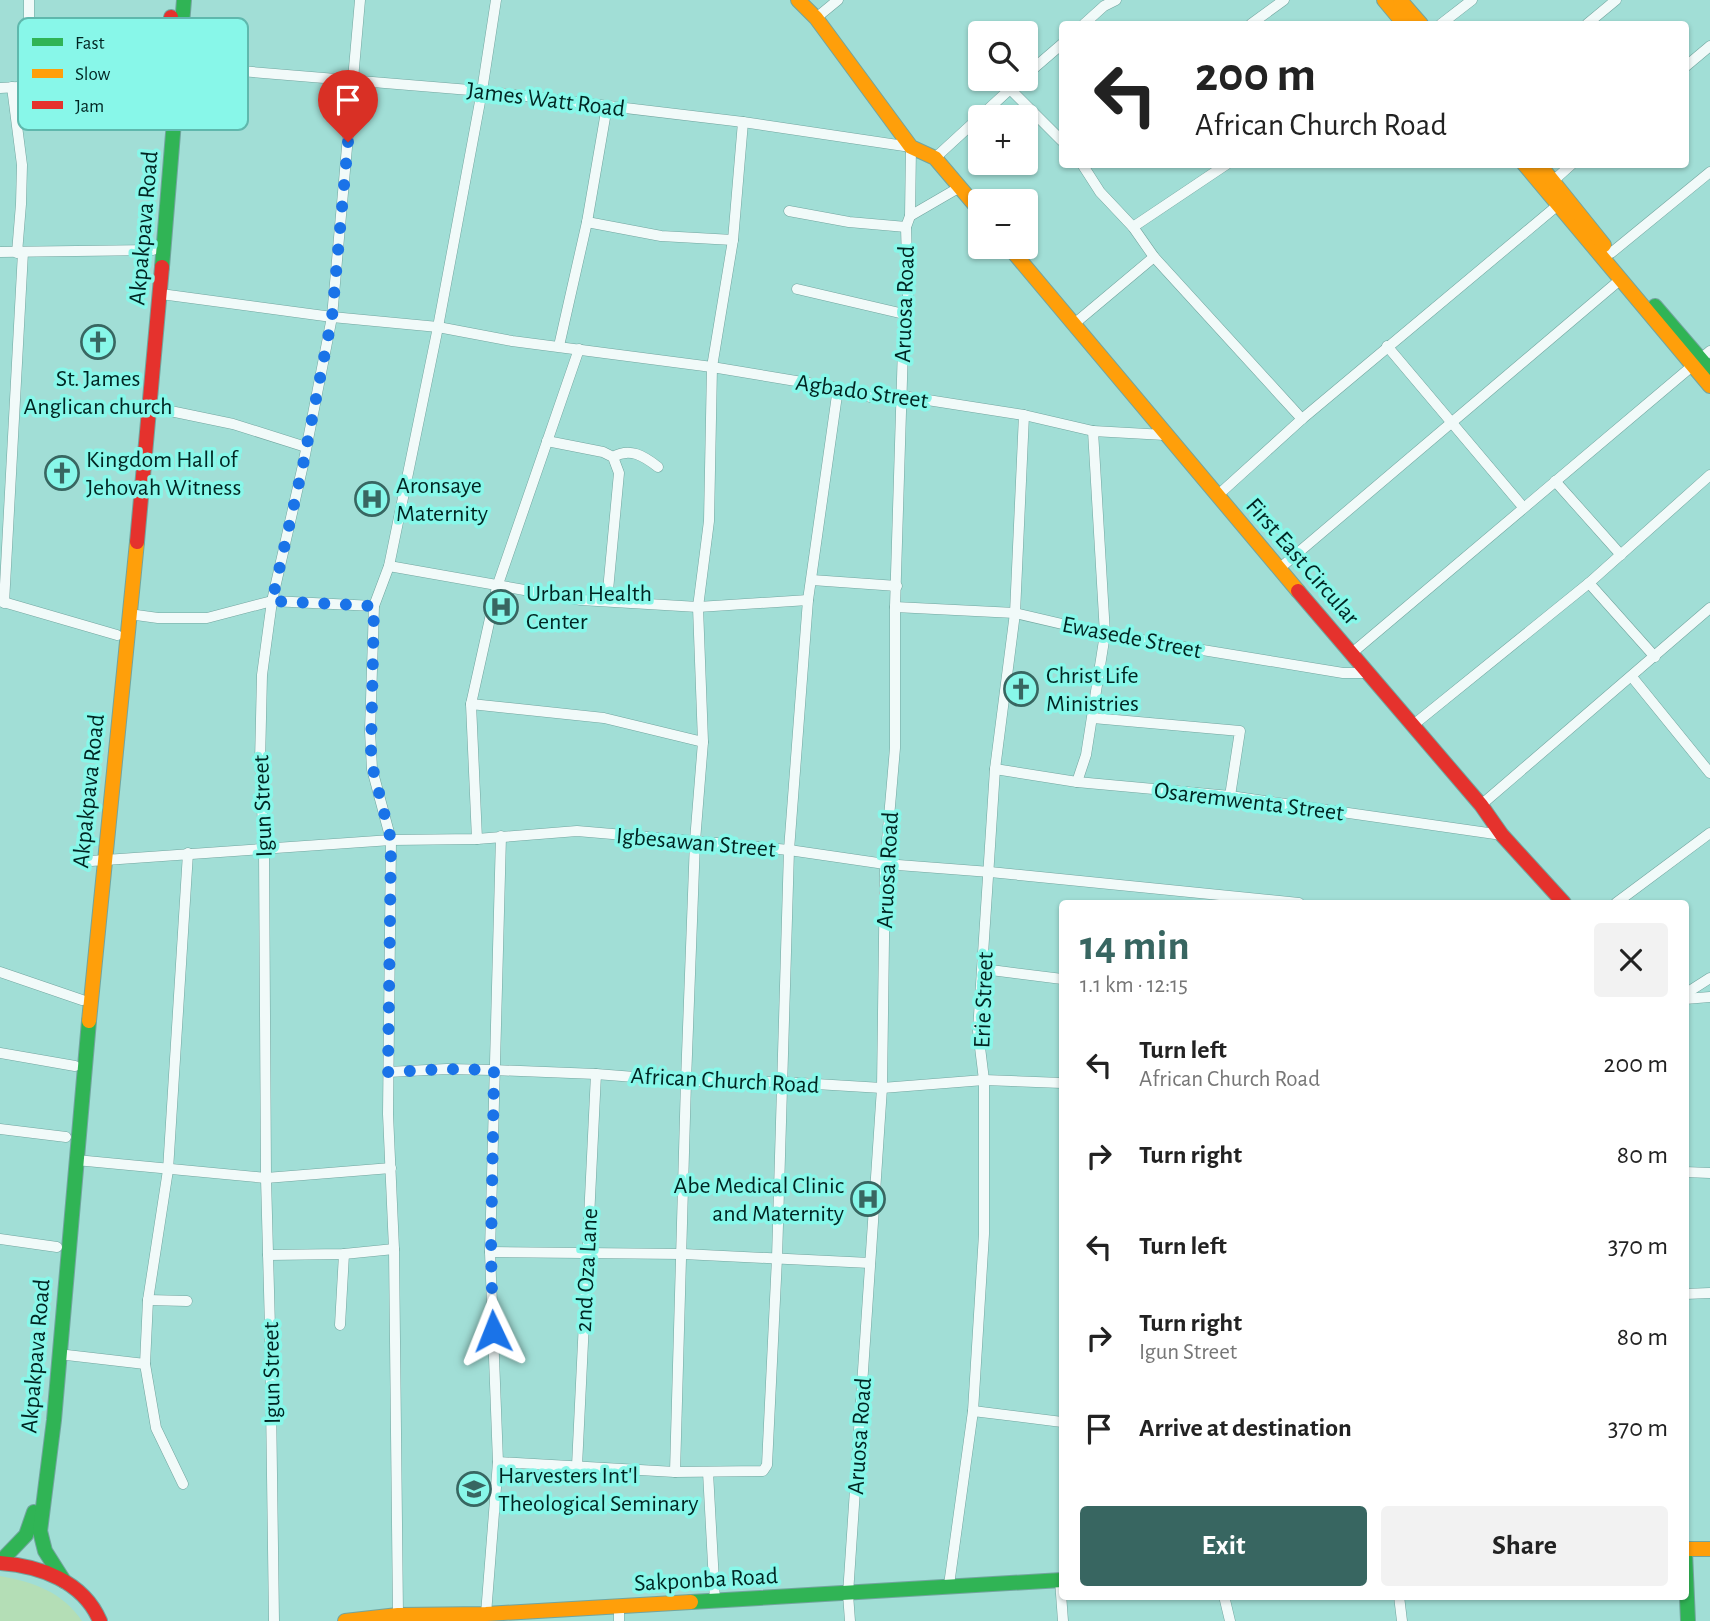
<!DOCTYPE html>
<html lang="en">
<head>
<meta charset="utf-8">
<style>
  body { margin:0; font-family:"Alegreya Sans",sans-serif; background:#f2f2f2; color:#222; height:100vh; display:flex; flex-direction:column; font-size:26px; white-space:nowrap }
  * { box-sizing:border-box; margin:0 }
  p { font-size:23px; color:#767676 }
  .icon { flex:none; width:38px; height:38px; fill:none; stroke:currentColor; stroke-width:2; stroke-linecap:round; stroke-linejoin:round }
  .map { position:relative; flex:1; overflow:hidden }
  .sheet { position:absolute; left:1059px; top:900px; width:630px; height:700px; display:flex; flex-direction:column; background:#fff; border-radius:7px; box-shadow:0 2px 5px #0004 }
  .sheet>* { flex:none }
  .guide { position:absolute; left:1059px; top:21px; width:630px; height:147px; border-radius:7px; box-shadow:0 2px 5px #0004; background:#fff; color:#222; overflow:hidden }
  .tools { position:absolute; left:968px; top:21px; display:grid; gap:14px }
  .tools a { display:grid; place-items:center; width:70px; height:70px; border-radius:7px; background:#fff; box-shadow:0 2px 5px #0004; font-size:35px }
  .pin { position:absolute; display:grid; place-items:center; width:60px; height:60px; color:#fff; margin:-72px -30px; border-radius:50% 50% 50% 0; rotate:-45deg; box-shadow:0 0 7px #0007 }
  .pin .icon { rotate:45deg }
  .me { position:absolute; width:77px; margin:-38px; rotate:358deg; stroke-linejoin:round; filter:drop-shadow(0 0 5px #0008) }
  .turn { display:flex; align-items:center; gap:24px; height:147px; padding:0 21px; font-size:32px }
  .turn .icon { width:91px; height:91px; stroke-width:2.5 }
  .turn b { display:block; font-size:49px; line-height:60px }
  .round { display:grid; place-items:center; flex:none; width:74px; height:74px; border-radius:7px; background:#f2f2f2 }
  .summary { display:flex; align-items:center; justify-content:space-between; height:119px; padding:0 21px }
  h1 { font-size:42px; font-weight:700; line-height:52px; color:#386661 }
  .cta { display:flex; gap:14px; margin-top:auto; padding:14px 21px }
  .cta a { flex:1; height:80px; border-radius:7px; background:#386661; color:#fff; font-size:28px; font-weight:700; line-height:80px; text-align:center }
  .cta a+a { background:#f2f2f2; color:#222 }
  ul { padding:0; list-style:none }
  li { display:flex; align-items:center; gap:21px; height:91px; padding:0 21px }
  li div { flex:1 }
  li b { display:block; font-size:26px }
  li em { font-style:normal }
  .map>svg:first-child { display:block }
  .green { fill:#b4deb6 }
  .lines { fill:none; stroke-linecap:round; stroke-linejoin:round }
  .street-casing { stroke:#72a59f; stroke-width:11 }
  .fast-casing { stroke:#72a59f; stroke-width:16 }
  .slow-casing { stroke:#72a59f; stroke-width:16 }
  .jam-casing { stroke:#72a59f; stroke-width:16 }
  .street { stroke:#f1faf9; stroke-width:10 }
  .fast { stroke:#30b455; stroke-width:14 }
  .slow { stroke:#ff9f0a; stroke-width:14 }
  .jam { stroke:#e5322d; stroke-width:14 }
  .route { stroke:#1a73e8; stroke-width:12; stroke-dasharray:0 21.6 }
  .labels { text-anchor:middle; stroke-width:7; stroke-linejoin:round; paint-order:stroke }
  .street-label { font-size:24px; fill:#002522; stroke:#88f7e9 }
  .poi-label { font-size:24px; fill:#002522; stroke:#88f7e9; text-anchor:start }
  .key { fill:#88f7e9; stroke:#5fb8ad; stroke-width:2 }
  .key-label { font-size:19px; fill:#002522 }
</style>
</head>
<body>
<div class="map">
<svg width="1710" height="1621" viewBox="0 0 1710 1621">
  <rect width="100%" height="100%" fill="#a1ded6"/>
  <path class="green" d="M0 1576C34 1582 62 1592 82 1621H0Z"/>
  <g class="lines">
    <g class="street-casing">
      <g id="street">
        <path d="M29 0V23L36 86"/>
        <path d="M816 18 838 0"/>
        <path d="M1084 24 1104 6 1116 0"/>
        <path d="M1251 24 1284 0"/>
        <path d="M1441 24 1472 0"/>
        <path d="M1587 24 1616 0"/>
        <path d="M179 66 482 91 743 122 911 147 910 216 906 227 908 296 904 314 895 607V748L885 864 882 1088 848 1594 850 1621"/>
        <path d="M1685 67 1710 46"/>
        <path d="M1026 75 1062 44"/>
        <path d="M12 87 22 165 21 204 17 253"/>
        <path d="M0 88 36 86 166 67"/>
        <path d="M1009 88 1062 141"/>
        <path d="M935 158 1021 79"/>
        <path d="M1082 164 1100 192 1133 227 1154 257 1302 419"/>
        <path d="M1552 182 1572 164"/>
        <path d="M789 211 849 222 906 227"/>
        <path d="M910 216 960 187"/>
        <path d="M587 222 661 236 733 240"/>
        <path d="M1133 227 1227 164"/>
        <path d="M0 252 153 250"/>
        <path d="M1611 253 1710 172"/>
        <path d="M797 289 904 314"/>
        <path d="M161 294 332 317 438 327 512 341 712 367 838 388 870 397 902 396 1024 415 1093 431 1165 435"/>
        <path d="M1074 324 1154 257"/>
        <path d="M559 346 587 222 607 106"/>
        <path d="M1387 346 1523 507"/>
        <path d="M151 407 233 424 306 447"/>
        <path d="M547 441 603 452 613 457 619 473 607 601"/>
        <path d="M613 457C630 447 644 456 658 467"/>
        <path d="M1555 481 1621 555"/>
        <path d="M1217 496 1302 419 1558 205"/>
        <path d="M389 566 581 600 698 607 808 600"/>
        <path d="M1280 568 1621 279"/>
        <path d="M812 580 897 586"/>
        <path d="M1589 583 1655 657"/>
        <path d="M0 601 117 635"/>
        <path d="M4 603 23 252"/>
        <path d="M895 607 1015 613 1105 634 1343 673H1368"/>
        <path d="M129 614 158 618H207L272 601 374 606"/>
        <path d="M1352 653 1710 351"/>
        <path d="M1632 677 1710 773"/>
        <path d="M471 704 604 718 703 742"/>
        <path d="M1093 718 1240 731 1230 796"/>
        <path d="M1412 726 1589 583 1710 475"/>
        <path d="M995 769 1077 782 1230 796 1502 835"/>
        <path d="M1077 782 1086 755 1105 634 1093 431"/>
        <path d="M1481 805 1710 608"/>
        <path d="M477 839 471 704 497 587 579 349"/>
        <path d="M91 861 391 840 477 839 577 831 695 841 789 850 885 864 990 872 1299 903"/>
        <path d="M1616 903 1710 833"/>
        <path d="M983 969 1062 979"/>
        <path d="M0 972 82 1000"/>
        <path d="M1685 994 1710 978"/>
        <path d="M1685 999 1710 997"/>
        <path d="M0 1053 75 1066"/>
        <path d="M388 1072 447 1069 493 1070 596 1074 686 1081 783 1082 882 1088 984 1080 1062 1083"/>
        <path d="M0 1129 66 1137"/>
        <path d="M76 1160 266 1178 391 1168"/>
        <path d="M1685 1172 1710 1173"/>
        <path d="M0 1239 57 1247"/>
        <path d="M490 1252 683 1254 870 1263"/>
        <path d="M268 1255 344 1254 394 1249"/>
        <path d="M1685 1294 1710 1293"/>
        <path d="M148 1300 187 1301"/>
        <path d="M340 1325 344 1254"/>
        <path d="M58 1354 145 1364"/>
        <path d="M973 1411 1062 1422"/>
        <path d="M498 1462 675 1472 763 1471 767 1465 777 1258 789 850 808 600 838 388"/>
        <path d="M577 1466 596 1074"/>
        <path d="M675 1472 686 1081 695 841 703 742 698 607 709 521 712 367 733 240 743 122"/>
        <path d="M708 1472 715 1601"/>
        <path d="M183 1484 156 1428 145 1364 148 1300 168 1170 188 853"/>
        <path d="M1060 1580 1063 1621"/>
        <path d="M949 1585 973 1411 984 1234V1080L978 1031 995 769 1015 613 1024 415"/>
        <path d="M1224 1596 1230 1621"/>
        <path d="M1399 1596 1402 1621"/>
        <path d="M619 1606V1621"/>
        <path d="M486 1614 498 1462 490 1252 501 836"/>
        <path d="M398 1615 394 1249 388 1114 391 840 372 769 370 731 374 606 389 566 438 327 482 91 496 0"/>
        <path d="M274 1621 270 1328 266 1178 264 850 260 762 262 675 272 601 303 465 332 317 360 0"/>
      </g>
    </g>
    <g class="fast-casing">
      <g id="fast">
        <path d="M162 267 184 0"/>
        <path d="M1655 306 1710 370"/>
        <path d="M1685 1552 1688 1621"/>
        <path d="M0 1562 26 1535 34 1512"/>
        <path d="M64 1581 45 1551 40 1531 54 1420 89 1021"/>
        <path d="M691 1602 1062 1580"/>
      </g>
    </g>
    <g class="slow-casing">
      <g id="slow">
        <path d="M798 0 816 18 911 147 935 158 980 211"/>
        <path d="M1384 0 1404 24"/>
        <path d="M1400 0 1421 24"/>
        <path d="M1524 164 1710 386"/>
        <path d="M1539 164 1604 245"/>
        <path d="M1009 247 1298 591"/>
        <path d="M89 1021 137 542"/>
        <path d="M1685 1549H1710"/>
        <path d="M345 1621 398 1615 486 1614 691 1602"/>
      </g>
    </g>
    <g class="jam-casing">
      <g id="jam">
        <path d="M164 105 171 17"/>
        <path d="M137 542 162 267"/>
        <path d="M1298 591 1481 805 1502 835 1564 903"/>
        <path d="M0 1563C40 1566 83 1581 100 1621"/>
      </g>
    </g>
    <use href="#street" class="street"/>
    <use href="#fast" class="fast"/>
    <use href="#slow" class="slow"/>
    <use href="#jam" class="jam"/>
  </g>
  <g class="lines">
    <path class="route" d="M348 142 332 317 303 465 272 601 374 606 371 750 373 769 391 840 388 1072 447 1069 494 1070 491 1252 493 1331"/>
  </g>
  <defs>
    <g id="church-ring" transform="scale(1.75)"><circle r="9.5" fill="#88f7e9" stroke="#386661" stroke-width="1.5"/><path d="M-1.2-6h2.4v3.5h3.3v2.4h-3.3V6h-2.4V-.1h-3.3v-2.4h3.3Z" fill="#386661"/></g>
    <g id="hospital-ring" transform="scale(1.75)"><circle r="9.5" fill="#88f7e9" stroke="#386661" stroke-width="1.5"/><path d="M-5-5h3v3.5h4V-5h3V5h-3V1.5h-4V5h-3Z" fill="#386661"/></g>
    <g id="university-ring" transform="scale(1.75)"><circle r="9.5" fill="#88f7e9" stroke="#386661" stroke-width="1.5"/><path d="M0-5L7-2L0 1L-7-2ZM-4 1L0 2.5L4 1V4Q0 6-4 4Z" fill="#386661"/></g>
  </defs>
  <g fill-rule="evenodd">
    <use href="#church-ring" x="98" y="342"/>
    <use href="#church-ring" x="62" y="473"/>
    <use href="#hospital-ring" x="372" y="499"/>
    <use href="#hospital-ring" x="501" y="607"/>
    <use href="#church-ring" x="1021" y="689"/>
    <use href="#hospital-ring" x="868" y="1199"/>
    <use href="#university-ring" x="474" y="1489"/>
  </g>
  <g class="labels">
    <g class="street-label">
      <text transform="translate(546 99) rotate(7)" y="8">James Watt Road</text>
      <text transform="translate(143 228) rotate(-85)" y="8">Akpakpava Road</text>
      <text transform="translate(904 304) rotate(-88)" y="8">Aruosa Road</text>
      <text transform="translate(862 391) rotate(8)" y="8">Agbado Street</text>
      <text transform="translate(1303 561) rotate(49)" y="8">First East Circular</text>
      <text transform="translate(1132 637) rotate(11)" y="8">Ewasede Street</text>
      <text transform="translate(88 791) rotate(-84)" y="8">Akpakpava Road</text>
      <text transform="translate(1249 801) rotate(7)" y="8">Osaremwenta Street</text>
      <text transform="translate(262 806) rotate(-92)" y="8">Igun Street</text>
      <text transform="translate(696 842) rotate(5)" y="8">Igbesawan Street</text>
      <text transform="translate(887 870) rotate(-87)" y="8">Aruosa Road</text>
      <text transform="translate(983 1000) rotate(-88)" y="8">Erie Street</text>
      <text transform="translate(725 1080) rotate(3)" y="8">African Church Road</text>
      <text transform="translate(586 1270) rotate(-87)" y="8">2nd Oza Lane</text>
      <text transform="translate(35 1356) rotate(-85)" y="8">Akpakpava Road</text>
      <text transform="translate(271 1373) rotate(-91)" y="8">Igun Street</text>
      <text transform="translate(859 1436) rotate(-86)" y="8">Aruosa Road</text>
      <text transform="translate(706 1579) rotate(-3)" y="8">Sakponba Road</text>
    </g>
    <g class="poi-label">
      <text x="98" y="386" text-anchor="middle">St. James<tspan x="98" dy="28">Anglican church</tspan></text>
      <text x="86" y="467">Kingdom Hall of<tspan x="86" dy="28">Jehovah Witness</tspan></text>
      <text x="396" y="493">Aronsaye<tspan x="396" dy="28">Maternity</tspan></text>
      <text x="526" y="601">Urban Health<tspan x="526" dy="28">Center</tspan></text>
      <text x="1046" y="683">Christ Life<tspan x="1046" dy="28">Ministries</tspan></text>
      <text x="844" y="1193" text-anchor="end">Abe Medical Clinic<tspan x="844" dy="28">and Maternity</tspan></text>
      <text x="498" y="1483">Harvesters Int'l<tspan x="498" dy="28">Theological Seminary</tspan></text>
    </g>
  </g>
  <rect x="18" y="18" width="230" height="112" rx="10" class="key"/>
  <rect x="32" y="38" width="31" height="8" fill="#30b455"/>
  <rect x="32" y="69" width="31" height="9" fill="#ff9f0a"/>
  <rect x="32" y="101" width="31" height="8" fill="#e5322d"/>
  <g class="key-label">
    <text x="75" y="49">Fast</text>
    <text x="75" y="80">Slow</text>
    <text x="75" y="112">Jam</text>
  </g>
</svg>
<div class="tools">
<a><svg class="icon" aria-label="search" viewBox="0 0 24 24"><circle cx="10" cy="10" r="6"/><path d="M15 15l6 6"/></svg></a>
<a>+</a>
<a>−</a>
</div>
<div class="pin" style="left:348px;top:142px;background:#d93025"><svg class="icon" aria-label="arrive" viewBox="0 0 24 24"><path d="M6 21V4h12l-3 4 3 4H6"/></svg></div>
<svg class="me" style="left:493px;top:1331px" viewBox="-20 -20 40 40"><path d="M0-17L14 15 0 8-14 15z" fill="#1a73e8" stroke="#fff" stroke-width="4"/></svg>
<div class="guide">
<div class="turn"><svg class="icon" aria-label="left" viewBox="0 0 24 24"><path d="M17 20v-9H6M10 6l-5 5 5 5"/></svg><div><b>200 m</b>African Church Road</div></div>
</div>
<section class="sheet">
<div class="summary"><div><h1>14 min</h1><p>1.1 km · 12:15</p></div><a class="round"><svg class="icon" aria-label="close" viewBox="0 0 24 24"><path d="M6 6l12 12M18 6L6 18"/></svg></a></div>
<ul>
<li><svg class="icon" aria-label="left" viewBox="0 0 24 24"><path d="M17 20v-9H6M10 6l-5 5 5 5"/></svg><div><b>Turn left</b><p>African Church Road</p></div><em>200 m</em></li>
<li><svg class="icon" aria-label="right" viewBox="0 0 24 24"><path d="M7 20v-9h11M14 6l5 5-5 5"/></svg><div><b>Turn right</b></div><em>80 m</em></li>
<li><svg class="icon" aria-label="left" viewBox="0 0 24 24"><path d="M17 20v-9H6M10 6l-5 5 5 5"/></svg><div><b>Turn left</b></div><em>370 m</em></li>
<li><svg class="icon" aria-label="right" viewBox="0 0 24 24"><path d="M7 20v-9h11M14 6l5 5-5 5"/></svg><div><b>Turn right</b><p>Igun Street</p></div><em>80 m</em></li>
<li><svg class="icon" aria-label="arrive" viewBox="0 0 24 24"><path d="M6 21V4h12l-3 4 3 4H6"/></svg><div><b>Arrive at destination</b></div><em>370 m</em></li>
</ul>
<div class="cta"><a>Exit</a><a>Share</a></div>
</section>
</div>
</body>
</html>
